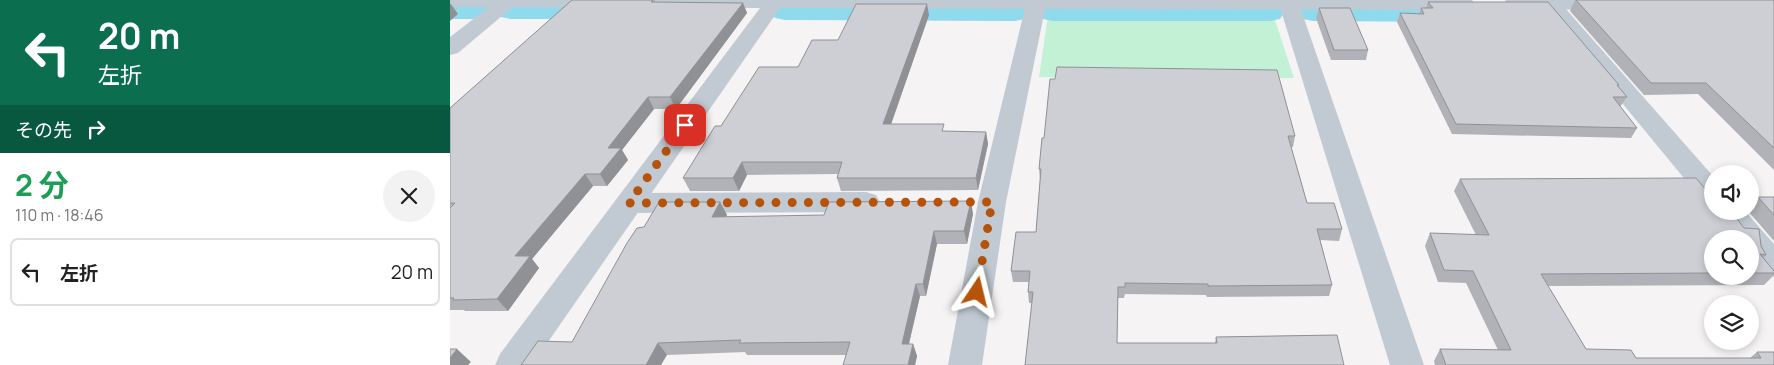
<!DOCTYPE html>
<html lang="ja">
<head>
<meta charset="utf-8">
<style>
  body { margin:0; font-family:Manrope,"Noto Sans JP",sans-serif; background:#f2f2f2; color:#222; height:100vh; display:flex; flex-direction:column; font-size:19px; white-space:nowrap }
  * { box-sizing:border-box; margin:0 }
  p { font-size:16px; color:#767676 }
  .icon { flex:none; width:28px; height:28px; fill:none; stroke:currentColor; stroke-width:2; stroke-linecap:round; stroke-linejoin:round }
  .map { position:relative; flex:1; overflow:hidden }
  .drawer { display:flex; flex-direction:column; background:#fff; width:450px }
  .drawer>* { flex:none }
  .banner { background:#0b6e4f; color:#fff; overflow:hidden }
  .tools { position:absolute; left:1254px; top:165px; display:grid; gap:10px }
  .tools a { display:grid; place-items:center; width:55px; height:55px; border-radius:50%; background:#fff; box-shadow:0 2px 8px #0003; font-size:25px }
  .pin { position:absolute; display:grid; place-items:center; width:42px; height:42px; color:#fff; margin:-21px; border-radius:10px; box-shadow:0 2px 8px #0006 }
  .me { position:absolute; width:55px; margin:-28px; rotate:10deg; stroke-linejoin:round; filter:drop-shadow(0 0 4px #0008) }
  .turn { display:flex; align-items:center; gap:18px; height:105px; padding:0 15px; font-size:22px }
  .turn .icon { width:65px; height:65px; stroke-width:2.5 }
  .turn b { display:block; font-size:35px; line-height:42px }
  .then { display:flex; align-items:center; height:48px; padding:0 15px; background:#0003; gap:10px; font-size:19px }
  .round { display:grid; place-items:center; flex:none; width:52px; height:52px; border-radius:26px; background:#f2f2f2 }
  .overview { display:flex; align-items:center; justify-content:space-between; height:85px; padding:0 15px }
  h1 { font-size:30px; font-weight:700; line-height:38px; color:#1e9e55 }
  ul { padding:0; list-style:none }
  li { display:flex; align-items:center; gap:15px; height:68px; margin:0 10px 8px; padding:0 5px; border:2px solid #e0e0e0; border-radius:8px }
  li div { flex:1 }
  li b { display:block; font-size:19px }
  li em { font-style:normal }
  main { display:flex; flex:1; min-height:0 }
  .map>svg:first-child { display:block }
  .green { fill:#c3f1d5 }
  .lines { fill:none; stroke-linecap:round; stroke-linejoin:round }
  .canal { fill:#90daee; fill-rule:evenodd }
  .minor { fill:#c1cad2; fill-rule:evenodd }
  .tertiary { fill:#c1cad2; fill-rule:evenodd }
  .wall { fill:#b0b2b7; fill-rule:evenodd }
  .shaded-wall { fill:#909195 }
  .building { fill:#cdcfd5; stroke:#909195 }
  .route { stroke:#b45309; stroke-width:9; stroke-dasharray:0 16.2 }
</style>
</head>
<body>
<main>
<section class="drawer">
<div class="banner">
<div class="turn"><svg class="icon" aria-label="left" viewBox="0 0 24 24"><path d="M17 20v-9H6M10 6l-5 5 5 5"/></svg><div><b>20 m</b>左折</div></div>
<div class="then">その先<svg class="icon" aria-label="right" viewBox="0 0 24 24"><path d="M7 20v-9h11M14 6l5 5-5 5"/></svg></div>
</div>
<div class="overview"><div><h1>2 分</h1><p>110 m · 18:46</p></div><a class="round"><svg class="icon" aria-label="close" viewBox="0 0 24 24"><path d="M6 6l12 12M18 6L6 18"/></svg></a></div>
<ul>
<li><svg class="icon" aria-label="left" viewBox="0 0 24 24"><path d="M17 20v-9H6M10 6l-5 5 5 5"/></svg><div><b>左折</b></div><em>20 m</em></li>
</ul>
</section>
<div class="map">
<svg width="1324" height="365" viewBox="0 0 1324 365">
  <rect width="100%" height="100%" fill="#f5f3f3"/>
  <path class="green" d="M598 15 824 17 844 78 589 77Z"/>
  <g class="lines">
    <g class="canal">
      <path d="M0 3H32L42 5 46 11 42 17 32 19H0Z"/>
      <path d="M61 3H160L170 5 174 11 170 17 160 19H61L51 17 47 11 51 5Z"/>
      <path d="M335 4 565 5 575 7 579 13 575 19 565 21 335 20 325 18 321 12 325 6Z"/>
      <path d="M603 5H820L830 7 834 13 830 19 820 21H603L593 19 589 13 593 7Z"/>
      <path d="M863 5 1000 6 1010 8 1014 14 1010 20 1000 22 863 21 853 19 849 13 853 7Z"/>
    </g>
    <g class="minor">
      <path d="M48 0H71L8 53 0 55V37Z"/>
      <path d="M579 0H593L596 4 556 202 532 365H498L528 202 576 4Z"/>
      <path d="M832 0H846L849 4 974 365H940L829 4Z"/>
      <path d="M1092 0H1108L1262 175V203L1252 200 1093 7 1090 3Z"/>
      <path d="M416 192 426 195 430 202 426 209 416 212 179 213 169 210 165 203 169 196 179 193Z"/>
      <path d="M1264 211H1295L1324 244V277C1303 270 1300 259 1300 239H1285Z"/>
    </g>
    <g class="tertiary">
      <path d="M0 0H1022L1025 4 1022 8 1015 10 330 8 82 365H45L50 354 310 8 0 7Z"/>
      <path d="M1056 0H1168L1170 3 1167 7 1160 9 1063 10 1056 8 1053 4Z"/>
    </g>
  </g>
  <g class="wall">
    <path d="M122 0H205V2L293 3 297 13 226 109H204L172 150 178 160 157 186H143L82 259 89 268 58 311H15L14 310H0V108Z"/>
    <path d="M1125 0H1324V170L1248 94 1194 95 1120 11Z"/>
    <path d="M978 2 1169 85 1168 87 1177 97 1170 107 1187 128 1181 138 1002 134 947 22 950 13 969 14 971 8H976Z"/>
    <path d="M869 8 918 50 916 60H881L866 18Z"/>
    <path d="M479 15 441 124 495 131 536 132 538 144 528 190 391 191 387 178 388 174 297 175 289 191H240L233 178 348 67 388 40Z"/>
    <path d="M845 136 843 147H841L857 203 892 229 889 241 870 240 882 285 879 296 757 297 756 295 675 294 674 298H668L667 343H765L766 337 887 335 575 365 582 303H579L578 292 579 282H563L561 271 586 232 590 180 589 169 592 138Z"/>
    <path d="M1010 179 1262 197 1294 228 1311 246 1316 255 1313 258 1324 271V275L1314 285 1098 286 1136 349 1186 358H1300L1307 352 1324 365H985L984 361 990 349 1048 350 1016 283 988 282 975 246 980 233 1026 235 1004 191ZM1262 239H1300V276H1262Z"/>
    <path d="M1308 197H1324V241L1298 211H1300V206Z"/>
    <path d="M270 202 277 215 275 217 523 214 517 244H487L476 296H470L459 344H463L467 356 465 365H393L396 355H297L295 352 217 355 122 342 194 227Z"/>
  </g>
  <g class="shaded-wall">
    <path d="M293 3 297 13 226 109 220 97Z"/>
    <path d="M0 4H1L8 14 0 21Z"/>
    <path d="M477 4 479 15 437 136 433 124Z"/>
    <path d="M198 97 204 109 172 150 178 160 157 186 150 174 158 148Z"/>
    <path d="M536 132 538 144 528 190 526 178Z"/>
    <path d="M292 162 297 175 289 191 283 178Z"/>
    <path d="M135 174 143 186 82 259 89 268 58 311 47 299 65 256Z"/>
    <path d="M521 201 523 214 517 244 514 231Z"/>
    <path d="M270 202 277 215 269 230 262 217Z"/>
    <path d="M484 231 487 244 476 296 473 284Z"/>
    <path d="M466 284 470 296 456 356 452 344Z"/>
    <path d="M208 343 217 355 211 365H196Z"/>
    <path d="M463 344 467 356 465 365H458Z"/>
    <path d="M7 349 21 362 18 365H0V358Z"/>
  </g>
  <g class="building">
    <path d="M122 0H203L201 2 293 3 220 97H198L158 148H171L150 174H135L65 256H80L47 299 3 300 4 298H0V208L5 203H0V108Z"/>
    <path d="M1126 0H1324V148L1256 83H1201Z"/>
    <path d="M978 2H1098L1169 85H1167L1177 97H1163L1187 128 1006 124 950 13 974 14 971 8H983Z"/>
    <path d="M406 4H477L433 124H494L492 131 536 132 526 178H387L392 162H292L283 178H233L265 126H271L309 67H348L362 40H388Z"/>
    <path d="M869 8H900L918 50H884Z"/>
    <path d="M607 67 827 70 845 136H838L857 203H884L892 229H867L882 285 758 286V284L675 283V287H668L667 343H767L766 337 887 335 894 365H575L583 292H578L580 271H561L566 232H586L591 169H589L592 138H594L600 79H605Z"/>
    <path d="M1246 178 1262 197V211H1281L1294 228 1309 229 1311 246 1316 255 1310 254 1324 271V273H1300V239H1262V273L1091 274 1136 349 1181 350 1186 358H1311L1307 352H1324V365H996L990 349 1061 350 1023 271 994 270 980 233 1039 235 1010 179Z"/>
    <path d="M1308 197H1324V215Z"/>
    <path d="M521 201 514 231H484L473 284H466L452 344H463L458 365H393L400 342 289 343 291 340 208 343 196 365H71L88 341 122 342 177 243 187 228 194 227 209 202H270L262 217 374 215 379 202Z"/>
    <path d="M0 349H7L0 358Z"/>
  </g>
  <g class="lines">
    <path class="route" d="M235 125 179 203 542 202 527 292"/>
  </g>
</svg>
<div class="tools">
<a><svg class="icon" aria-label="sound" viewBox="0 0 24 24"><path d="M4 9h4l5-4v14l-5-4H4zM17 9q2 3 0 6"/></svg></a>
<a><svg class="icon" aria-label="search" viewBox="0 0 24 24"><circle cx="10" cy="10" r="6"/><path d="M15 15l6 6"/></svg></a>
<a><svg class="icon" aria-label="layers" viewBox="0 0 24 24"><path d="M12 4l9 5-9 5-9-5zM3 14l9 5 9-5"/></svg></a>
</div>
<div class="pin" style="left:235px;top:125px;background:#d93025"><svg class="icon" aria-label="arrive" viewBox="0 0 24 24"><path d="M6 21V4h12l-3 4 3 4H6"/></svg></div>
<svg class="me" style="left:527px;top:292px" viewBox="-20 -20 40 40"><path d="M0-17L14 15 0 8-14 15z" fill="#b45309" stroke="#fff" stroke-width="4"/></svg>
</div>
</main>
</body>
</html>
